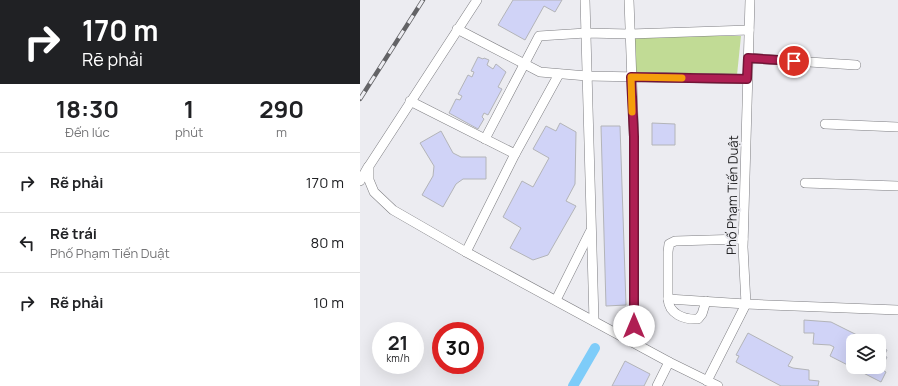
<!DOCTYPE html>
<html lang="vi">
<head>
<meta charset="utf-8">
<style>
  body { margin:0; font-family:Manrope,sans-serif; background:#f2f2f2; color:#202124; height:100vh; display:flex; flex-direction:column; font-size:15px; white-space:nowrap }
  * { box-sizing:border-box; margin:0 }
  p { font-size:13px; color:#757577 }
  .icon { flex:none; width:22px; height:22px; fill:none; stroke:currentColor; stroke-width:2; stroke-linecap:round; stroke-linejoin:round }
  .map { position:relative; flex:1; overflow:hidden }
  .panel { display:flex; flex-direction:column; background:#fff; width:360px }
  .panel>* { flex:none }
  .hud { background:#202124; color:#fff; overflow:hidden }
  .buttons { position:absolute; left:486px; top:334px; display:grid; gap:8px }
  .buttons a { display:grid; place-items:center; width:40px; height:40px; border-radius:8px; background:#fff; box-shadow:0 4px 16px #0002; font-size:20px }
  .speed { position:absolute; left:12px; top:322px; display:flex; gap:8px; font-size:20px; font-weight:700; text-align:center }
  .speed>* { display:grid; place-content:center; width:52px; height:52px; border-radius:50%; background:#fff; box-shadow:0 4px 16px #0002; line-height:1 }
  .speed small { font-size:10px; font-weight:400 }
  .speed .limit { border:6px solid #d22; background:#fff; color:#111 }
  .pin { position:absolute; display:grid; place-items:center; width:34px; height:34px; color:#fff; margin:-17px; border:2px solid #fff; border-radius:50%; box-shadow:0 1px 4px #0007 }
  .me { position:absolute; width:44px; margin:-22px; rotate:0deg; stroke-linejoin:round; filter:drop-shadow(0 0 3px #0008) }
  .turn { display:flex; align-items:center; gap:14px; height:84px; padding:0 16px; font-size:18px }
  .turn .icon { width:52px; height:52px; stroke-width:2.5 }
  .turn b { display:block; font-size:28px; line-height:34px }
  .eta { display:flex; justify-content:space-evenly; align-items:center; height:68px; text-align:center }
  .eta b { font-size:24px; font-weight:700; line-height:28px }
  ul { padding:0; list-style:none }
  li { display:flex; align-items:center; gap:12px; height:60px; padding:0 16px; border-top:1px solid #e0e0e0 }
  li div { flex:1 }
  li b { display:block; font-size:15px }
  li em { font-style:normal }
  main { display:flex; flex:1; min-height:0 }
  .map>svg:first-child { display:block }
  .green { fill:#c1db95 }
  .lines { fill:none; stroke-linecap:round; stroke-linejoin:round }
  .canal { stroke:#7eccf9; stroke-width:10 }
  .building { fill:#d0d3f7; stroke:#b3b4b8 }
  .minor-casing { stroke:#7e7e82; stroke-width:10 }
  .minor { stroke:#fff; stroke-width:9 }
  .rail-casing { stroke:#636366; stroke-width:4.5 }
  .rail { stroke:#ececf1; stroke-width:3; stroke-dasharray:9; stroke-linecap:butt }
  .route-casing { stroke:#721436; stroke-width:10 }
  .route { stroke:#af1f53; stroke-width:7 }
  .slow { stroke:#f59e0b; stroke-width:7 }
  .labels { text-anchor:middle; stroke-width:4; stroke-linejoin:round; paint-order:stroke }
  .street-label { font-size:13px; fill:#222224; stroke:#ececf1 }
</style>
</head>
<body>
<main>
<section class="panel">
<div class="hud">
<div class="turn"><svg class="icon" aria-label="right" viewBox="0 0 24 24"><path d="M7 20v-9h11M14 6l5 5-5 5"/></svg><div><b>170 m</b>Rẽ phải</div></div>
</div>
<div class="eta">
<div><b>18:30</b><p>Đến lúc</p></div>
<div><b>1</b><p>phút</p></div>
<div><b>290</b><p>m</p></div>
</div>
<ul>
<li><svg class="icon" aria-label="right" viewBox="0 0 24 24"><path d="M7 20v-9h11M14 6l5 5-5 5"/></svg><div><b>Rẽ phải</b></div><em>170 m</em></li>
<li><svg class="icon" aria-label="left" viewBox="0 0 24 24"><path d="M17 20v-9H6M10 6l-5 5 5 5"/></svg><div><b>Rẽ trái</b><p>Phố Phạm Tiến Duật</p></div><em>80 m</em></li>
<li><svg class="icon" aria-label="right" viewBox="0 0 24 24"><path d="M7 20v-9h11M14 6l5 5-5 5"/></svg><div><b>Rẽ phải</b></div><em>10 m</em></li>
</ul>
</section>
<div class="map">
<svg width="538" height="386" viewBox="0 0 538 386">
  <rect width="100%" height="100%" fill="#ececf1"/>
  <path class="green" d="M273 36H381L377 75 274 73Z"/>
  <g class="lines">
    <path class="canal" d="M213 386 235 348"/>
  </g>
  <g class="building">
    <path d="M153 0H202L195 12 184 6 165 40 138 25Z"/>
    <path d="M118 57 123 59 124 58 129 60 127 65 133 69 136 64 146 72 138 87 142 89 128 115 124 113 122 117 124 119 118 129 89 113 96 99 100 100 102 96 98 94 108 75 112 77 114 72 111 71Z"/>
    <path d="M200 123 216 132 215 184 206 201 216 206 188 255 173 260 150 248 161 228 143 217 162 181 173 187 189 158 173 149 186 126 196 131Z"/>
    <path d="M292 123 315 124V145H292Z"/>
    <path d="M241 126H260L266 305 246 306Z"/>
    <path d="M81 131 93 153 101 157H126V179H103L96 184 83 207 62 195 73 176 74 166 60 143Z"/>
    <path d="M444 320 471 322 509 341H493V367H519V346L527 350 524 356 527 357 521 369 526 372 521 382 470 356 474 347 470 345 453 344 454 333H444Z"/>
    <path d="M388 333 433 357 428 366 433 368 449 370V380L459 381 458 386H421L376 362 379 356 376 355Z"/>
    <path d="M265 361 290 374 284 386H252Z"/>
  </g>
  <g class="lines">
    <g class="minor-casing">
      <g id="minor">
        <path d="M117 0 9 166V180L14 192 33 210 106 252 309 362 358 386"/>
        <path d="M225 0 234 321"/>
        <path d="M269 0 274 137V342"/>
        <path d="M97 29 180 72 227 76 387 79"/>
        <path d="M388 58 496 65"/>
        <path d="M50 101 155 154"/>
        <path d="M465 124 538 127"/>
        <path d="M125 139 179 36 226 33 270 34 389 30"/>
        <path d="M0 181 8 167"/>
        <path d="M445 183 538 186"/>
        <path d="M106 252 155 154 199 74"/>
        <path d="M308 299 386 304 538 310"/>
        <path d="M196 300 230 232"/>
        <path d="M346 301 342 314 338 319C324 320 309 314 308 299V252L309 244 315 241 383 239"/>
        <path d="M347 381 386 304 383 247 390 0"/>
        <path d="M297 386 309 362"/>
      </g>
    </g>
    <use href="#minor" class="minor"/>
    <g class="rail-casing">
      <path id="rail" d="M0 99 63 0"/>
    </g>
    <use href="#rail" class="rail"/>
  </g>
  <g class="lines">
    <g class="route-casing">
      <path id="route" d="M274 326V137L271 77 387 79 388 58 434 61"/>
    </g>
    <use href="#route" class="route"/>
    <path class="slow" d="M272 112 271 77 322 78"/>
  </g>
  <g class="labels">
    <g class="street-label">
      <text transform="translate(372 195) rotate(-89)" y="5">Phố Phạm Tiến Duật</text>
    </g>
  </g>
</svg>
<div class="buttons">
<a><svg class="icon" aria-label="layers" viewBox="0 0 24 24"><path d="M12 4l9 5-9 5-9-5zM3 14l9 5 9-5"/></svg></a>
</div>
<div class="speed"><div>21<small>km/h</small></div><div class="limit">30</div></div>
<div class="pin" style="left:434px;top:61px;background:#d93025"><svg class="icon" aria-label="arrive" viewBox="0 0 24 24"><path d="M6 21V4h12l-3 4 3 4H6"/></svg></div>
<svg class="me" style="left:274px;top:326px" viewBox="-20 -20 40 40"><circle r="19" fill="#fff"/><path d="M0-13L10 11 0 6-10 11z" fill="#af1f53"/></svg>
</div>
</main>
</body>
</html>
